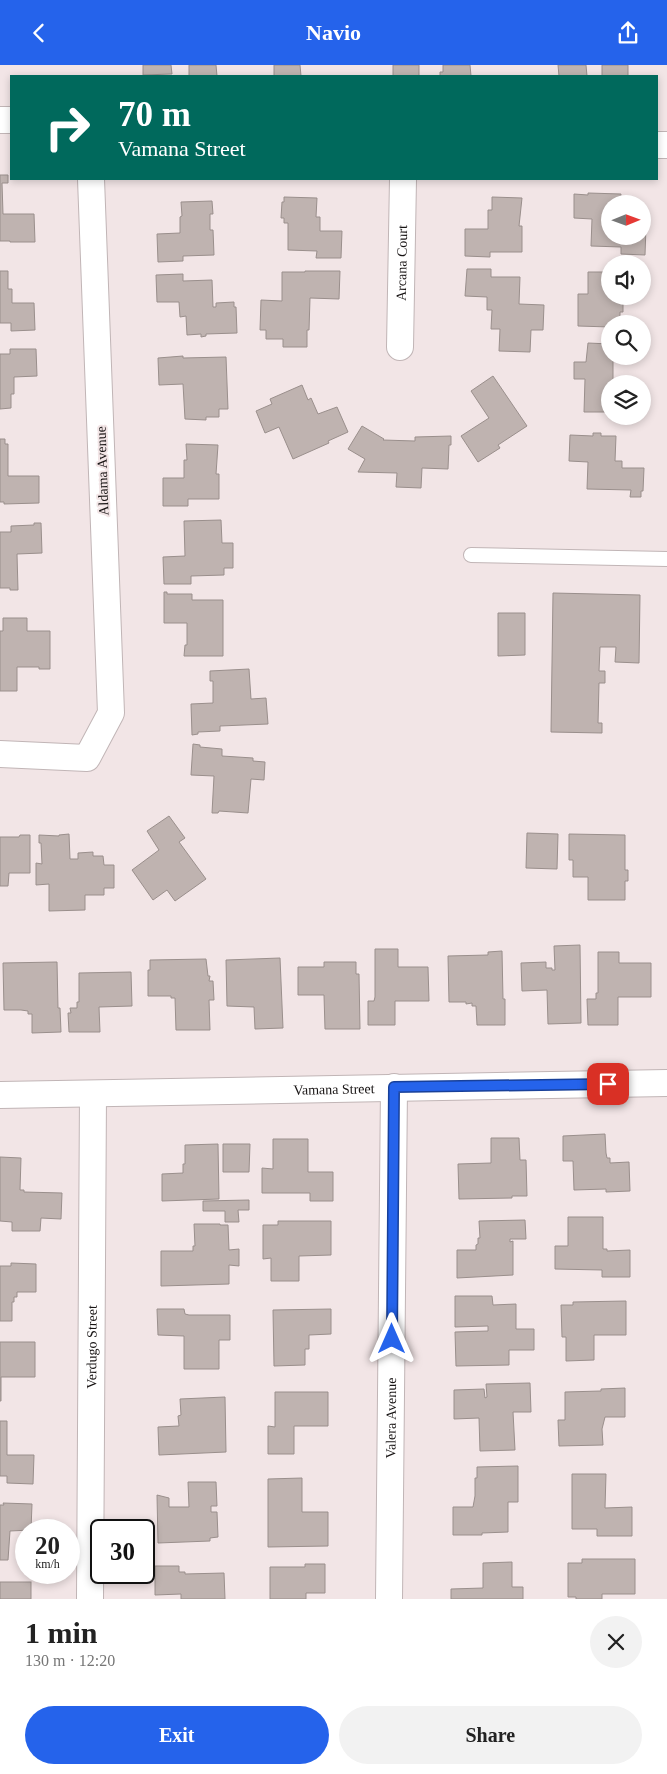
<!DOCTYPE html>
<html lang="en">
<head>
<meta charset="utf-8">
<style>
  body { margin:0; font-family:"Times New Roman",serif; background:#f2f2f2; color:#222; height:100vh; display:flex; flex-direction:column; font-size:19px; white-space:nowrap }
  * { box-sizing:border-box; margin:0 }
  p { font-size:16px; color:#767676 }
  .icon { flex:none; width:28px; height:28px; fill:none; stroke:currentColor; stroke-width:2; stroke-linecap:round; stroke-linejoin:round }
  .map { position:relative; height:1534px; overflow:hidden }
  .side { display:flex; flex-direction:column; background:#fff; flex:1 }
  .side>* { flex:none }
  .top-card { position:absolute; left:10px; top:10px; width:648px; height:105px; border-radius:0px; box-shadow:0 2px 8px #0003; background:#00695c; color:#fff; overflow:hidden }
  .needle { width:32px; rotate:89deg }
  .tools { position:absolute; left:601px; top:130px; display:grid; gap:10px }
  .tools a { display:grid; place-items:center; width:50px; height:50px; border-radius:50%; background:#fff; box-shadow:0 2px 8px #0003; font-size:25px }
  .speed { position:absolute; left:15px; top:1454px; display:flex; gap:10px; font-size:25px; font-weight:700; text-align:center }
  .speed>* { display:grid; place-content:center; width:65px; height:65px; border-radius:50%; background:#fff; box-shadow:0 2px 8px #0003; line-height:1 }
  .speed small { font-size:12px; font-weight:400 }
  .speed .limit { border:2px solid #111; border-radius:8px; background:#fff; color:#111 }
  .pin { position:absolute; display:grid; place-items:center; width:42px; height:42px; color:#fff; margin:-21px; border-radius:10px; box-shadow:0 2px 8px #0006 }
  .me { position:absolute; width:55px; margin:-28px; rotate:0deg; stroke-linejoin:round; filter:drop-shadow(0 0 4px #0008) }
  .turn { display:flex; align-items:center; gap:18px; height:105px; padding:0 25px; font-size:22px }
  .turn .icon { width:65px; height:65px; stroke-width:2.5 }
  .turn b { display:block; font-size:35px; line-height:42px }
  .round { display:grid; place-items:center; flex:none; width:52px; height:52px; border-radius:26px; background:#f2f2f2 }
  .summary { display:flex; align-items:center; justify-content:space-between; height:85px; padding:0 25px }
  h1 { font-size:30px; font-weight:800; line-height:38px }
  .action { display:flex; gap:10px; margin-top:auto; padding:10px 25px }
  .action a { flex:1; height:58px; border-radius:30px; background:#2563eb; color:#fff; font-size:20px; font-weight:800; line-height:58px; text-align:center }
  .action a+a { background:#f2f2f2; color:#222 }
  header { display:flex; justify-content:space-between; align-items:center; height:65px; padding:0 25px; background:#2563eb; color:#fff; font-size:22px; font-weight:800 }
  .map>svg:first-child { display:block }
  .building { fill:#bfb3b0; stroke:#9a8f8c }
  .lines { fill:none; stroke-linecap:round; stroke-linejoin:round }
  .lane-casing { stroke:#c1b5b6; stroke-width:16 }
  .street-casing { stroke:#c1b5b6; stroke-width:28 }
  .lane { stroke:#fff; stroke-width:14 }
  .street { stroke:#fff; stroke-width:26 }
  .route-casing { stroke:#184099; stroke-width:12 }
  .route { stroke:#2563eb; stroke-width:9 }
  .labels { text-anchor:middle; stroke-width:4; stroke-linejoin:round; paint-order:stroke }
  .street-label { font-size:14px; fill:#171313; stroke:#f2e5e6 }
</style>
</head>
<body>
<header><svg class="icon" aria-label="back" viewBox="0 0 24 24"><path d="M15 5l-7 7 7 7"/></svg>Navio<svg class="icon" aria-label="share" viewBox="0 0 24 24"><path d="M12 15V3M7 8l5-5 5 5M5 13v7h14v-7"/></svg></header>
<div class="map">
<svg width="667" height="1534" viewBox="0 0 667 1534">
  <rect width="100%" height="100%" fill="#f2e5e6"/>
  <g class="building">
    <path d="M143 0H171L172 9 143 10Z"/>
    <path d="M189 0H216L217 11H189Z"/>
    <path d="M274 0H300L301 11H274Z"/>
    <rect x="393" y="0" width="26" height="11"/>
    <path d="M443 0H470L471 11H440V7H443Z"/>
    <path d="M558 0H586L587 11H559Z"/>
    <rect x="602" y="0" width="26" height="11"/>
    <path d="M0 110H8V118H2L3 149H34L35 177H10V176H0Z"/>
    <path d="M588 128 621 129 620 139H610V171H642V162H646L645 190 621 189V182L591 181 592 154 574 153V129L588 130Z"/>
    <path d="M284 132 317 133 316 152H320V166H342L341 193H316L317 186 288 185V158H284V153H281L282 137H284Z"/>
    <path d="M492 132 522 133 519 161H522V187H490V192L465 191V164H488V145H492Z"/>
    <path d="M212 136 213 149H210V165H213L214 190 183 191V196L158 197 157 169 180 168V152L182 151 181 137Z"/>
    <rect x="642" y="202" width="3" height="27"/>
    <path d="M467 204H491V212H520L519 239 544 240 543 265H531L530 287 499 286 500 264H491L492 245H487V232L465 231Z"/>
    <path d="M0 206H8V224H12V238H34L35 265 11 266V258H0Z"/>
    <path d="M305 206H340L339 234 310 233 309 265H307V282H283V274H266V265H260L261 235 282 236V207H305Z"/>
    <path d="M588 207H610V231H623V247H620V259H610V262L578 261V229H588Z"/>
    <path d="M183 209V216L212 215 213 242H216V238L234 237V242H236L237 268 206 269V271L201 272V269L187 270 186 251 180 252 179 237H157L156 210Z"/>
    <path d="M588 278 610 279V291H613V319H610V349L609 347H584L585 314H574V297H586Z"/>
    <path d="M10 284H36L37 311 14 312V329H11V343L0 344V289H10Z"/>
    <path d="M183 291V293L226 292 228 344H219V352H206V355L185 354 183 319 159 320 158 293Z"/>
    <path d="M493 311 527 361 498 380 500 383 478 397 461 371 489 353 471 326Z"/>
    <path d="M302 320 308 335 311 333 318 349 337 342 348 367 328 376 329 378 293 394 279 362 265 368 256 346 272 339 270 334Z"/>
    <path d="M362 361 384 374 383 375 415 376V372L451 371V380H449L448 404 422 403 421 423 396 422 397 408 358 407 365 394 348 384Z"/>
    <path d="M593 368H601V371H616L615 396H622V403H644L643 426H641V432H630L631 425 587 424 588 397 569 396 570 370 593 371Z"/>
    <path d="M0 374H5V379H8V411H39V438L4 439V437H0Z"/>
    <path d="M186 379 218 380 216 409H219V434H188V441H163V413H184V395H187Z"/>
    <path d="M221 455 222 478H233V503H224V510L191 511V519H164L163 492 185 491 184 456Z"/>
    <path d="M34 458H41L42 488 17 489 18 525H10V523H0V467H11V461L34 460Z"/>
    <path d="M164 527H167V529H192V535H223V591H184L185 580H187V558H164Z"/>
    <path d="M553 528 640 530 639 598 615 597 616 582H600L599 606H605V618H599L598 658H602V668L551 667Z"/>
    <path d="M498 548H525V590L498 591Z"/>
    <path d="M3 553H27V566H50V604H39V602H17V626H0V566H3Z"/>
    <path d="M249 604 251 634 266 633 268 659 220 661V666L198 667V669L192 670 191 639 213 638V616H210V606Z"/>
    <path d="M193 679 200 680V682L222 684V691L253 693V696L265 697 264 715 251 714 248 748 219 746 218 748H212L214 711 191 710Z"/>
    <path d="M169 751 185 773 179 777 206 814 175 836 167 825 153 835 132 805 159 785 147 766Z"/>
    <path d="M527 768 558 769 557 804 526 803Z"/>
    <path d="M69 769 70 794H78V788L93 787V791H103L104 800H114V823H104V830H85V845L49 846V819L36 820V798L42 799 41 778H39V770L59 771V770Z"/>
    <path d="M569 769 625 770V805H628V816H625V835H588V812H573V795H569Z"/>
    <path d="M20 770H30V808H9L8 821H0V772H19Z"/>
    <path d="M580 880 581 958 548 959 547 925 522 926 521 898 546 897V903H552V905H555L554 881Z"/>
    <path d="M375 884H398V902H428L429 936H395V960H368V936H374L375 932Z"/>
    <path d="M502 886 503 934H505V960H477L476 941H472V938L466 939V937H449L448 891 488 890V887Z"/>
    <path d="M598 887H619V898H651V932H618V960H588L587 934H596V928H598Z"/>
    <path d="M280 893 283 963 255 964 254 942 227 941 226 895Z"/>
    <path d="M206 894 208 911H210L209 916H213L214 935H209L210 965H176L175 933H171V931H148V905H150V895Z"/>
    <path d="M57 897 58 943H60L61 967 32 968V949H28V946L21 945H4L3 898Z"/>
    <path d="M324 897H356V909H359L360 964H325L324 930H298V902H324Z"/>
    <path d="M131 907 132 941 99 942 100 967H69L68 948H71L70 943H77V937H79V908Z"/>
    <path d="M605 1069 606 1088 607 1093H610V1098L629 1097 630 1126 606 1127V1124L574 1125 573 1096H563V1071Z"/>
    <path d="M491 1073H519L520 1095H526L527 1131H512V1133L459 1134 458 1099 491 1098Z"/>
    <path d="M273 1074H308V1107H333V1136H310V1128H262V1103L273 1104Z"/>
    <path d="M218 1079 219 1134 162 1136V1109L183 1108V1099H185V1080Z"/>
    <path d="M223 1079H250L249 1107H223Z"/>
    <path d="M0 1092 21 1093 20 1125H24V1127L62 1128 61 1154 41 1153 40 1166H12V1157L0 1156Z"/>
    <path d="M249 1135V1145H238L239 1157H225V1146H203V1136Z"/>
    <path d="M568 1152H603V1184H607V1186L630 1185V1212H602V1205L555 1204V1181H568Z"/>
    <path d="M525 1155 526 1174H510V1177L513 1176V1210L457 1213V1185H476V1180L478 1179V1173H480L479 1156Z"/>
    <path d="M278 1156H331V1190L299 1191V1216H271V1193L263 1194V1160H278Z"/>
    <path d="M194 1159H220V1160H228L229 1185 239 1184V1201L229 1200V1219L161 1221V1186H193V1181H195Z"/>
    <path d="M11 1198 36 1199V1227H17V1232H14V1237H12V1256H0V1201H11Z"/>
    <path d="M455 1231H492L493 1240 516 1239V1264H534V1285H509V1300L456 1301 455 1267 488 1266V1261L455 1262Z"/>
    <path d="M626 1236V1270H594V1295L566 1296V1272H562L561 1240H573V1237Z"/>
    <path d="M157 1244H184L185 1249 189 1250H230V1275H219V1304H184V1271L158 1270Z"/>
    <path d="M331 1244V1269L309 1270V1284H305V1300L274 1301 273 1245Z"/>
    <path d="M0 1277H35V1312H1V1336H0Z"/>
    <path d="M530 1318 531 1347H513L515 1385 480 1386 479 1353 454 1354V1325L484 1324 485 1333 487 1332 486 1319Z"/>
    <path d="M625 1323V1352H605L602 1364 603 1380 559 1381 558 1355H565V1327L601 1326V1324Z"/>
    <path d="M275 1327H328V1361H294V1389H268V1361L275 1362Z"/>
    <path d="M225 1332 226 1387 159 1390 158 1362 179 1361 178 1351 181 1350 180 1334Z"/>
    <path d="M0 1356H7V1390H34L33 1419 7 1418V1411H0Z"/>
    <path d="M518 1401V1437H508V1467L482 1468V1470H453V1442H473L475 1431V1413H477V1402Z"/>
    <path d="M572 1409H606L605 1443 632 1442V1471H597V1464H572Z"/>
    <path d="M302 1413V1447H328V1481L268 1482V1414Z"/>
    <path d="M188 1417H216L217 1441H211V1447H217L218 1472 210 1473V1476L158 1478 157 1430 169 1433V1442H189Z"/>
    <path d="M3 1438 32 1439 31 1465 10 1466 8 1495H0V1440H4Z"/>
    <path d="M582 1494H635V1529H602V1534H576V1532H568V1498H582Z"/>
    <path d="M512 1497V1522H523V1534H451V1524L483 1523V1498Z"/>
    <path d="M305 1499H325V1528H306V1534H270V1502H305Z"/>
    <path d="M155 1501H179V1507H185V1509L224 1508 225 1534H181V1529L155 1530Z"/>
    <rect x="0" y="1517" width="31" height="17"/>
  </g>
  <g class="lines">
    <g class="lane-casing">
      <path id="lane" d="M471 490 667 494"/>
    </g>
    <g class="street-casing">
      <g id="street">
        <path d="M0 55H11"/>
        <path d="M656 80H667"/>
        <path id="s1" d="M400 282 403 114"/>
        <path d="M0 689 87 693 111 648 91 114"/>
        <path id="s2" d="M0 1030 667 1018"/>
        <path id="s3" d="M90 1534 93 1029"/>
        <path id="s4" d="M389 1534 394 1022"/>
      </g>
    </g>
    <use href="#lane" class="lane"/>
    <use href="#street" class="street"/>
  </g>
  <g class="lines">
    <g class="route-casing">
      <path id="route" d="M392 1274 394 1022 608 1019"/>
    </g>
    <use href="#route" class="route"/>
  </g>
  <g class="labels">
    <g class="street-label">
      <text dy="5" stroke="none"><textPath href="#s1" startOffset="84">Arcana Court</textPath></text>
      <text transform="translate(102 406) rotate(-92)" y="5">Aldama Avenue</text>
      <text dy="5" stroke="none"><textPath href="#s2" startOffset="334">Vamana Street</textPath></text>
      <text dy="5" stroke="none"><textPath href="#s3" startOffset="252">Verdugo Street</textPath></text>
      <text dy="5" stroke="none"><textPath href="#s4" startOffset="181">Valera Avenue</textPath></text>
    </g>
  </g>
</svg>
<div class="tools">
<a><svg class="needle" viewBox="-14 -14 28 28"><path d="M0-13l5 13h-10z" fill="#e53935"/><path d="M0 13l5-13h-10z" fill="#767676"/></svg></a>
<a><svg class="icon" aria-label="sound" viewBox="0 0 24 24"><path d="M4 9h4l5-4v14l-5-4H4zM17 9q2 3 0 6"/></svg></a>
<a><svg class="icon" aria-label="search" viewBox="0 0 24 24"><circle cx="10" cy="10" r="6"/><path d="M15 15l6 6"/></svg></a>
<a><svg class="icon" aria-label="layers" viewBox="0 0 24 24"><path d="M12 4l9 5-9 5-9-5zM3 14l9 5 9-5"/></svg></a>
</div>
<div class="speed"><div>20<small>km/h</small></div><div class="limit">30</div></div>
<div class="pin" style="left:608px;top:1019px;background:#d93025"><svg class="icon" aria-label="arrive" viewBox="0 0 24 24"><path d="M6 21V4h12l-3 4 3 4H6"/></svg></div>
<svg class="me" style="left:392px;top:1274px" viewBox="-20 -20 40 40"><path d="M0-17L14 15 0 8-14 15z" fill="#2563eb" stroke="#fff" stroke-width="4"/></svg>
<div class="top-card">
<div class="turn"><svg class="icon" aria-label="right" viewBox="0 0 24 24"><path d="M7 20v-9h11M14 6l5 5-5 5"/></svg><div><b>70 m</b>Vamana Street</div></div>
</div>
</div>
<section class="side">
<div class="summary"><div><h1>1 min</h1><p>130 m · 12:20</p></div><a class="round"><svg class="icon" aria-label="close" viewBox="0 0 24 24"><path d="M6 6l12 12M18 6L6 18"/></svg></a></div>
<div class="action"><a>Exit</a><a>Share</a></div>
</section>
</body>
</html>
